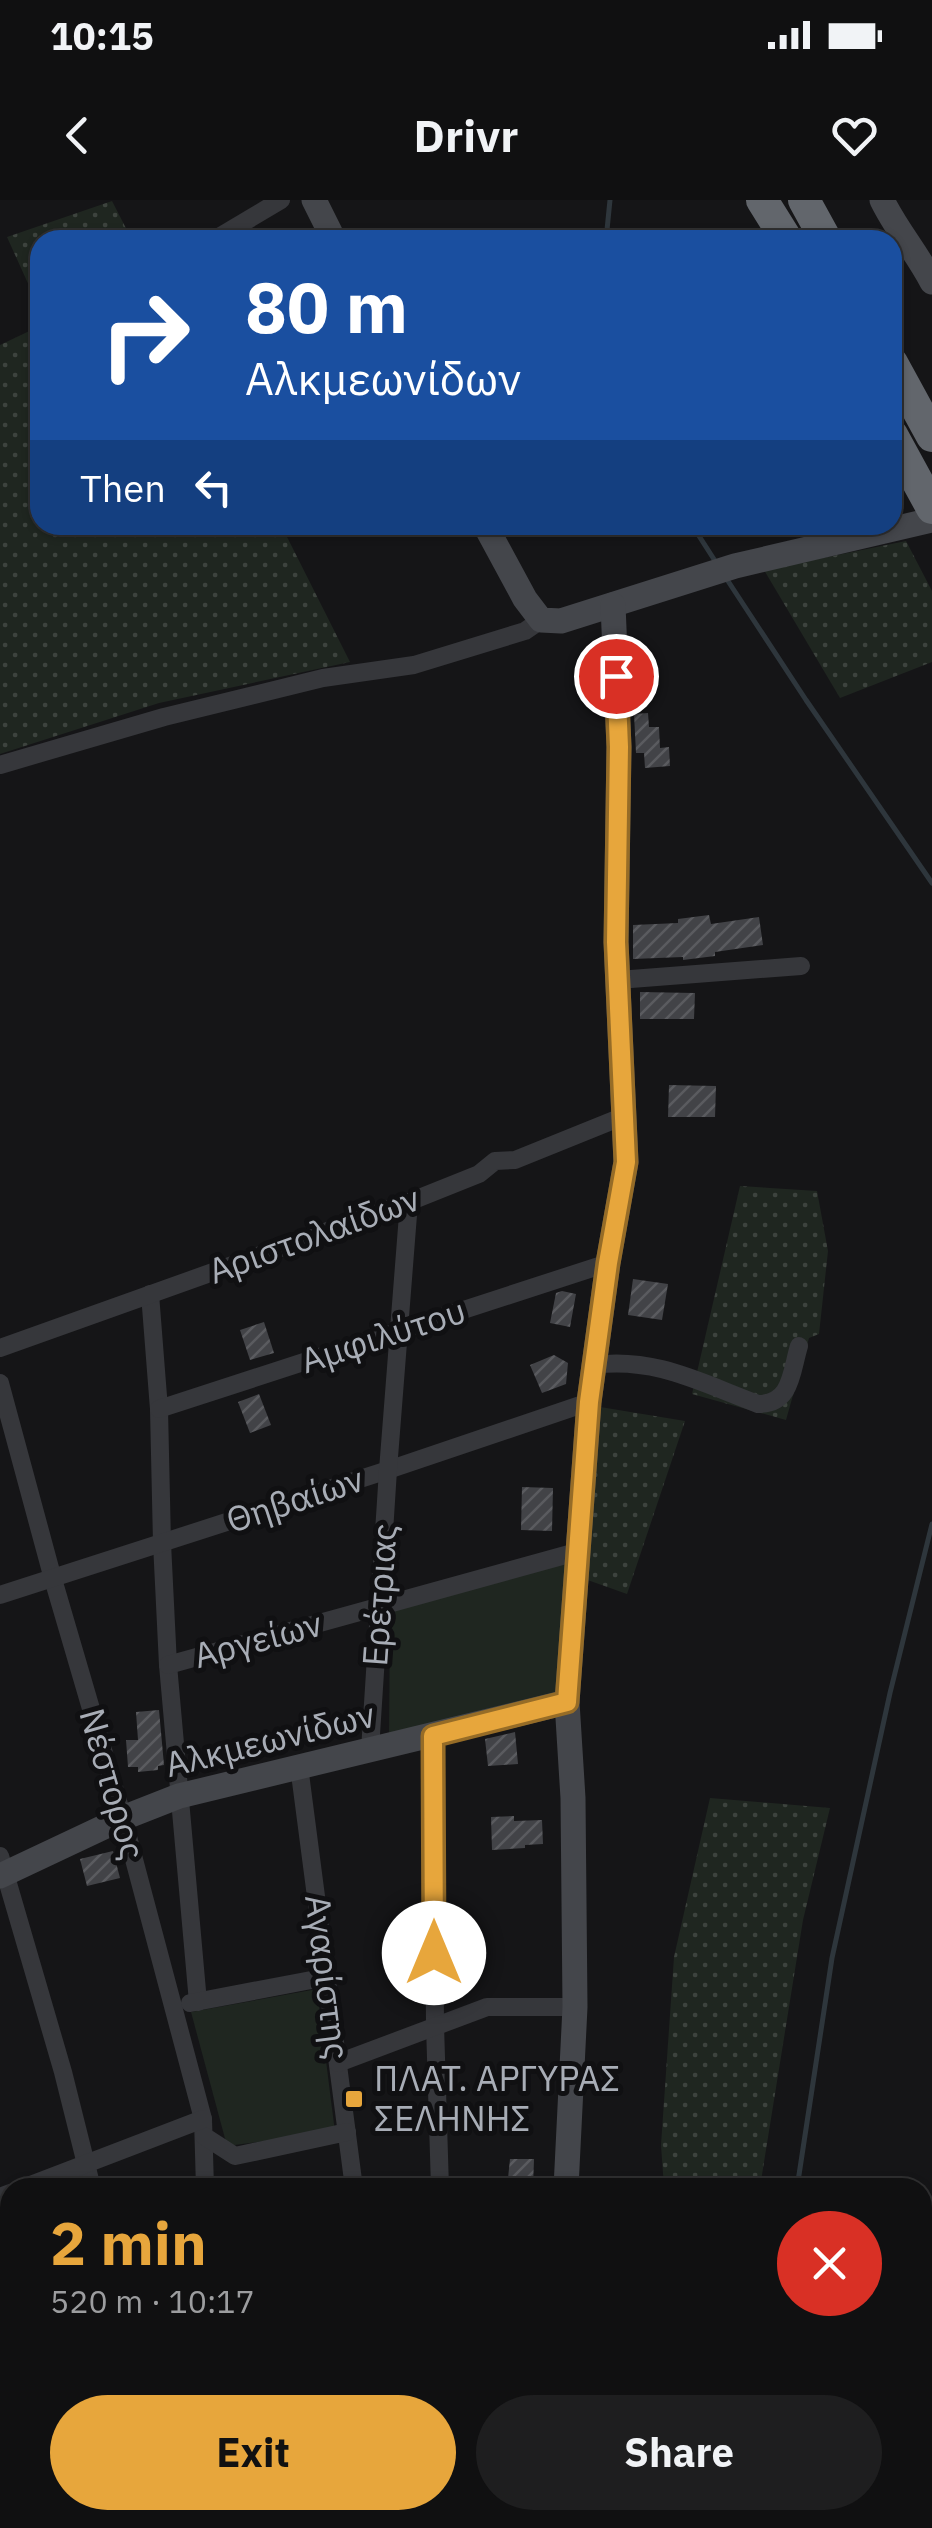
<!DOCTYPE html>
<html lang="en">
<head>
<meta charset="utf-8">
<style>
  body { margin:0; font-family:"IBM Plex Sans",sans-serif; background:#1e1e1f; color:#f1f3f6; height:100vh; display:flex; flex-direction:column; font-size:38px; white-space:nowrap }
  * { box-sizing:border-box; margin:0 }
  p { font-size:32px; color:#9c9d9f }
  .icon { flex:none; width:55px; height:55px; fill:none; stroke:currentColor; stroke-width:2; stroke-linecap:round; stroke-linejoin:round }
  .map { position:relative; flex:1; overflow:hidden }
  .side { position:absolute; left:0px; top:1978px; width:932px; height:352px; display:flex; flex-direction:column; background:#101011; border-radius:30px 30px 0 0; box-shadow:0 2px 8px #0004,0 0 0 2px #303031 }
  .side>* { flex:none }
  .banner { position:absolute; left:30px; top:30px; width:872px; height:305px; border-radius:30px; box-shadow:0 2px 8px #0004,0 0 0 2px #303031; background:#1a4fa0; color:#fff; overflow:hidden }
  .pin { position:absolute; display:grid; place-items:center; width:85px; height:85px; color:#fff; margin:-42px; border:5px solid #fff; border-radius:50%; box-shadow:0 2px 10px #0007 }
  .me { position:absolute; width:110px; margin:-55px; rotate:0deg; stroke-linejoin:round; filter:drop-shadow(0 0 8px #0008) }
  .turn { display:flex; align-items:center; gap:35px; height:210px; padding:0 50px; font-size:45px }
  .turn .icon { width:130px; height:130px; stroke-width:2.5 }
  .turn b { display:block; font-size:70px; line-height:85px }
  .then { display:flex; align-items:center; height:95px; padding:0 50px; background:#0003; gap:20px; font-size:38px }
  .round { display:grid; place-items:center; flex:none; width:105px; height:105px; border-radius:52px; background:#1e1e1f }
  .headline { display:flex; align-items:center; justify-content:space-between; height:170px; padding:0 50px }
  h1 { font-size:60px; font-weight:800; line-height:75px; color:#e7a63c }
  .cta { display:flex; gap:20px; margin-top:auto; padding:20px 50px }
  .cta a { flex:1; height:115px; border-radius:60px; background:#e7a63c; color:#111; font-size:40px; font-weight:800; line-height:115px; text-align:center }
  .cta a+a { background:#1e1e1f; color:#f1f3f6 }
  .status { display:flex; justify-content:space-between; align-items:center; height:70px; padding:0 50px; background:#101011; direction:ltr }
  .status svg { height:28px; fill:currentColor }
  header { display:flex; justify-content:space-between; align-items:center; height:130px; padding:0 50px; background:#101011; font-size:45px; font-weight:800 }
  .map>svg:first-child { display:block }
  .grass { fill:url(#grass-dots) }
  .park { fill:#1f2620 }
  .lines { fill:none; stroke-linecap:round; stroke-linejoin:round }
  .stream { stroke:#2e363c; stroke-width:5 }
  .building { fill:url(#building-hatch) }
  .street { stroke:#36373b; stroke-width:18 }
  .secondary { stroke:#44464b; stroke-width:25 }
  .highway { stroke:#62666c; stroke-width:32 }
  .route-casing { stroke:#966c27; stroke-width:25 }
  .route { stroke:#e7a63c; stroke-width:18 }
  .poi-dot { fill:#e7a63c; stroke:#101012; stroke-width:4 }
  .labels { text-anchor:middle; stroke-width:10; stroke-linejoin:round; paint-order:stroke }
  .street-label { font-size:35px; fill:#a8adb6; stroke:#101012 }
  .poi-label { font-size:35px; fill:#a8adb6; stroke:#101012; text-anchor:start }
</style>
</head>
<body>
<div class="status"><b>10:15</b><svg viewBox="0 0 49 12"><path d="M0 12V9h3v3zM5 12V6h3v6zM10 12V3h3v9zM15 12V0h3v12zM26 1h20v11H26zM47 4h2v5h-2z"/></svg></div>
<header><svg class="icon" aria-label="back" viewBox="0 0 24 24"><path d="M15 5l-7 7 7 7"/></svg>Drivr<svg class="icon" aria-label="heart" viewBox="0 0 24 24"><path d="M12 20l-8-8c-3-5 5-10 8-4 3-6 11-1 8 4z"/></svg></header>
<div class="map">
<svg width="932" height="2328" viewBox="0 0 932 2328">
  <defs>
    <pattern id="grass-dots" width="8" height="8" patternUnits="userSpaceOnUse" patternTransform="scale(2.5)"><rect width="8" height="8" fill="#1f2620"/><path d="M2 2h.1M6 6h.1" fill="none" stroke="#3d433e" stroke-width="1.8" stroke-linecap="round"/></pattern>
    <pattern id="building-hatch" width="6" height="6" patternUnits="userSpaceOnUse" patternTransform="scale(2.5)"><rect width="6" height="6" fill="#424347"/><path d="M-1 1l2-2M0 6l6-6M5 7l2-2" fill="none" stroke="#5a5b5f"/></pattern>
  </defs>
  <rect width="100%" height="100%" fill="#151517"/>
  <g class="grass">
    <path d="M112 1 132 40H40V110L7 37Z"/>
    <path d="M40 126V325H281L350 462 159 503 0 554V145Z"/>
    <path d="M906 341 932 391V462L840 498 764 370Z"/>
    <path d="M740 986 817 991 828 1051 819 1134 809 1138 786 1220 692 1194Z"/>
    <path d="M594 1206 685 1221 627 1394 582 1378Z"/>
    <path d="M710 1598 830 1608 803 1720 760 1987H664L661 1945 674 1757Z"/>
  </g>
  <g class="park">
    <path d="M572 1360 559 1495 389 1538 390 1409Z"/>
    <path d="M317 1789 335 1932 227 1946 191 1812Z"/>
  </g>
  <g class="lines">
    <g class="stream">
      <path d="M606 40 610 0"/>
      <path d="M692 325 717 364"/>
      <path d="M726 378 806 500 932 683"/>
      <path d="M797 1988 832 1758 890 1493 932 1324"/>
      <path d="M713 2328 716 2320"/>
    </g>
  </g>
  <g class="building">
    <path d="M648 513 649 527H659L660 548 669 547 670 566 645 568 644 553H636L634 514Z"/>
    <path d="M709 715 711 724 759 717 763 745 715 752V756L683 760V757L633 759V725L678 723V719Z"/>
    <path d="M640 792 695 793 694 819H640Z"/>
    <path d="M669 885 716 886 715 917H668Z"/>
    <path d="M633 1079 668 1084 662 1120 628 1115Z"/>
    <path d="M562 1091 576 1094 570 1127 550 1123 556 1093Z"/>
    <path d="M264 1122 274 1153 250 1160 240 1130Z"/>
    <path d="M554 1155 568 1163 566 1184 542 1193 530 1165Z"/>
    <path d="M259 1194 271 1225 250 1233 238 1202Z"/>
    <path d="M522 1287 553 1288 552 1331 521 1330Z"/>
    <path d="M159 1510 164 1565 158 1566V1570L138 1572V1567H128L126 1540H138L136 1512Z"/>
    <path d="M515 1532 518 1564 488 1566 485 1539Z"/>
    <path d="M514 1616V1621L542 1620 543 1644 525 1645V1648L492 1650 491 1617Z"/>
    <path d="M113 1651 120 1678 87 1686 80 1659Z"/>
    <path d="M510 1959H534L533 1988H507Z"/>
  </g>
  <g class="lines">
    <g class="street">
      <path d="M214 40 281 0"/>
      <path d="M0 565 164 517 323 478 414 465 525 431 541 420"/>
      <path d="M618 780 801 766"/>
      <path d="M150 1094 159 1209 162 1343 168 1465 198 1802"/>
      <path d="M0 1148 409 1002 479 974 495 961 515 960 624 916"/>
      <path d="M594 1165C656 1157 701 1183 758 1204 792 1204 791 1172 799 1146"/>
      <path d="M0 1183 53 1379 123 1618 203 1919 205 1988"/>
      <path d="M159 1209 608 1063"/>
      <path d="M0 1395 388 1270 589 1202"/>
      <path d="M168 1465 580 1351"/>
      <path d="M433 1536 435 1825 440 1988"/>
      <path d="M370 1550 388 1270 409 1002"/>
      <path d="M299 1566 354 1988"/>
      <path d="M0 1656 63 1872 92 1988"/>
      <path d="M190 1803 327 1777"/>
      <path d="M338 1863 487 1807H575"/>
      <path d="M204 1936 235 1956 347 1932"/>
      <path d="M23 1988 203 1919"/>
      <path d="M0 1997 10 1993"/>
      <path d="M922 2018 932 2009"/>
      <path d="M0 2109 10 2146"/>
      <path d="M0 2272 10 2268"/>
      <path d="M55 2320 57 2328"/>
      <path d="M235 2320 237 2328"/>
      <path d="M394 2320 395 2328"/>
      <path d="M736 2328 741 2320"/>
    </g>
    <g class="secondary">
      <path d="M314 0 334 40"/>
      <path d="M882 0C896 29 917 53 932 82"/>
      <path d="M485 325 525 399 541 420 561 421 735 366 932 320"/>
      <path d="M0 1676 123 1618 179 1596 567 1502"/>
      <path d="M566 1988 575 1807 573 1598 567 1502 589 1202 608 1063 626 962 616 742 619 547 613 405"/>
      <path d="M553 2328V2320"/>
    </g>
    <g class="highway">
      <path d="M762 0 787 40"/>
      <path d="M804 0 826 40"/>
      <path d="M892 163 932 236"/>
      <path d="M892 235 932 308"/>
    </g>
  </g>
  <g class="lines">
    <g class="route-casing">
      <path id="route" d="M434 1753 433 1536 567 1502 589 1202 608 1063 626 962 616 742 619 547 616 476"/>
    </g>
    <use href="#route" class="route"/>
  </g>
  <rect class="poi-dot" x="344" y="1889" width="20" height="20" rx="5"/>
  <g class="labels">
    <g class="street-label">
      <text transform="translate(314 1035) rotate(-20)" y="12">Αριστολαίδων</text>
      <text transform="translate(383 1136) rotate(-18)" y="12">Αμφιλύτου</text>
      <text transform="translate(295 1300) rotate(-18)" y="12">Θηβαίων</text>
      <text transform="translate(380 1395) rotate(-86)" y="12">Ερέτριας</text>
      <text transform="translate(258 1440) rotate(-15)" y="12">Αργείων</text>
      <text transform="translate(270 1540) rotate(-14)" y="12">Αλκμεωνίδων</text>
      <text transform="translate(112 1584) rotate(74)" y="12">Νέστορος</text>
      <text transform="translate(327 1777) rotate(83)" y="12">Αγαρίστης</text>
    </g>
    <g class="poi-label">
      <text x="374" y="1891">ΠΛΑΤ. ΑΡΓΥΡΑΣ<tspan x="374" dy="40">ΣΕΛΗΝΗΣ</tspan></text>
    </g>
  </g>
</svg>
<div class="pin" style="left:616px;top:476px;background:#d93025"><svg class="icon" aria-label="arrive" viewBox="0 0 24 24"><path d="M6 21V4h12l-3 4 3 4H6"/></svg></div>
<svg class="me" style="left:434px;top:1753px" viewBox="-20 -20 40 40"><circle r="19" fill="#fff"/><path d="M0-13L10 11 0 6-10 11z" fill="#e7a63c"/></svg>
<div class="banner">
<div class="turn"><svg class="icon" aria-label="right" viewBox="0 0 24 24"><path d="M7 20v-9h11M14 6l5 5-5 5"/></svg><div><b>80 m</b>Αλκμεωνίδων</div></div>
<div class="then">Then<svg class="icon" aria-label="left" viewBox="0 0 24 24"><path d="M17 20v-9H6M10 6l-5 5 5 5"/></svg></div>
</div>
<section class="side">
<div class="headline"><div><h1>2 min</h1><p>520 m · 10:17</p></div><a class="round" style="background:#d93025;color:#fff"><svg class="icon" aria-label="close" viewBox="0 0 24 24"><path d="M6 6l12 12M18 6L6 18"/></svg></a></div>
<div class="cta"><a>Exit</a><a>Share</a></div>
</section>
</div>
</body>
</html>
